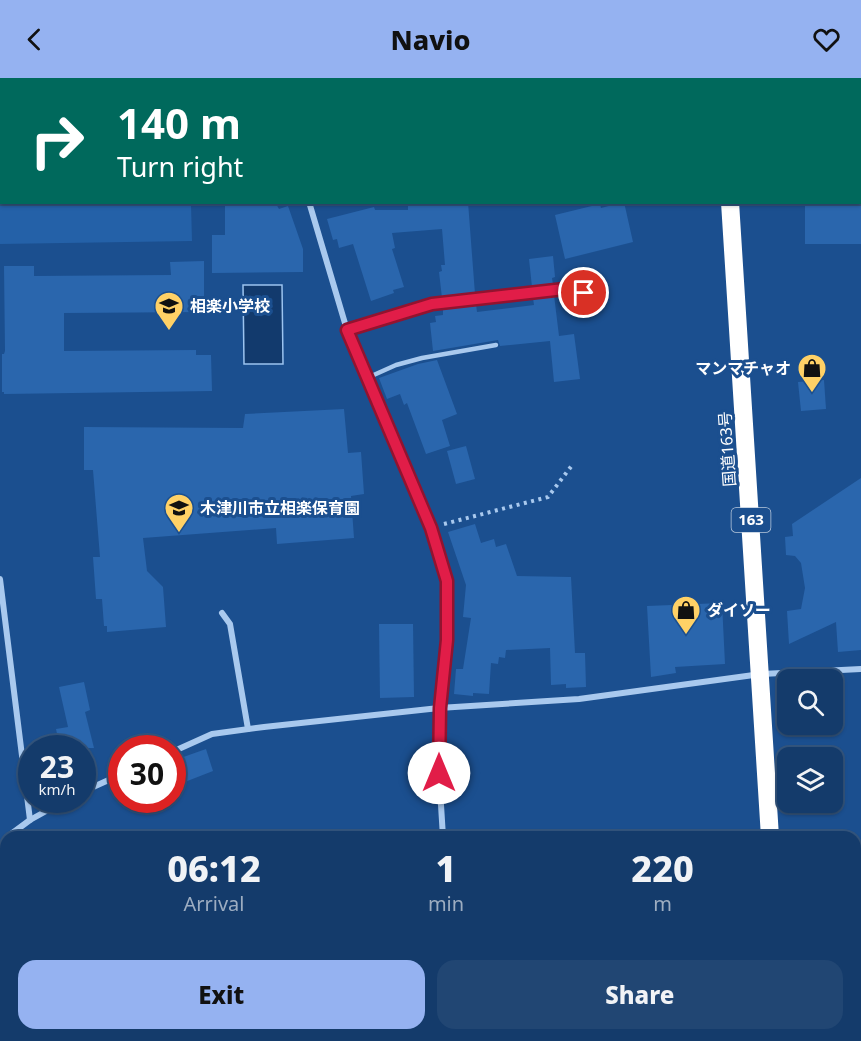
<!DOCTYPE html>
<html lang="en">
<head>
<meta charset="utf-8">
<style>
  body { margin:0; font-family:"Noto Sans","Noto Sans JP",sans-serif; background:#214673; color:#f1f3f6; height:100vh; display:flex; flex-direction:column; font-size:22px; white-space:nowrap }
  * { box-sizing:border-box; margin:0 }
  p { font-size:20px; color:#9dadc1 }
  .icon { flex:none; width:33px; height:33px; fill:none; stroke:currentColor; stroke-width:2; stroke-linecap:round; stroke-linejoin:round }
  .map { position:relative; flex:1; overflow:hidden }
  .side { position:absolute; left:0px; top:753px; width:861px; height:210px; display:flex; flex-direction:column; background:#143b6b; border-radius:18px 18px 0 0; box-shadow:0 2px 4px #0004,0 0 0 2px #33557e }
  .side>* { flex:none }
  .top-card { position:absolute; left:0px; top:0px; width:861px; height:126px; box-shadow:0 2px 4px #0004,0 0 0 2px #33557e; background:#00695c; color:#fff; overflow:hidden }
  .buttons { position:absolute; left:777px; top:591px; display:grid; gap:12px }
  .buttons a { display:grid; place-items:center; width:66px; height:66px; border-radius:12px; background:#143b6b; box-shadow:0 2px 4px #0004,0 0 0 2px #33557e; font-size:30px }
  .speed { position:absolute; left:18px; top:657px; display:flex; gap:12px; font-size:30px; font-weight:700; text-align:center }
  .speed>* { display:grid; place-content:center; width:78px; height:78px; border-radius:50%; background:#143b6b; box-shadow:0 2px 4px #0004,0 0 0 2px #33557e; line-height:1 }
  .speed small { font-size:15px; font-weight:400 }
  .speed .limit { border:9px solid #d22; background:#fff; color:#111 }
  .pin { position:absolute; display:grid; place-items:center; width:51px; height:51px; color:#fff; margin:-26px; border:3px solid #fff; border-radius:50%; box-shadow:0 2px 6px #0007 }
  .me { position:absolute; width:66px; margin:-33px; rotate:0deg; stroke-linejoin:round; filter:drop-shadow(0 0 4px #0008) }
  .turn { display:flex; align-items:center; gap:21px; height:126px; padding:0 18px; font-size:27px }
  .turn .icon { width:78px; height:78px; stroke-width:2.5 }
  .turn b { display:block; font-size:42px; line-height:51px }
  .eta { display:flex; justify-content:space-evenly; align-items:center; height:102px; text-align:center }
  .eta b { font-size:36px; font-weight:800; line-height:42px }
  .primary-button { display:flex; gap:12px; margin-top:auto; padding:12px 18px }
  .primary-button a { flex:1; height:69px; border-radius:18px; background:#95b2f1; color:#111; font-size:24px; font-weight:800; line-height:69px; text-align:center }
  .primary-button a+a { background:#214673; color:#f1f3f6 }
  header { display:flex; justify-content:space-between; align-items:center; height:78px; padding:0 18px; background:#95b2f1; color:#111; font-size:27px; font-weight:800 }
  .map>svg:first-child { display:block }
  .green { fill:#2461a8 }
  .water { fill:#123a6d; stroke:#9cc4f0; stroke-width:1.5 }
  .building { fill:#2a66ad }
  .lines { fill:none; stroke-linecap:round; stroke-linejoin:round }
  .path { stroke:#a9c9ee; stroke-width:4; stroke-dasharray:3 4.5; stroke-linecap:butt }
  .lane { stroke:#a9c9ee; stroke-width:4.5 }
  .street { stroke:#a9c9ee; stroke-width:6 }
  .highway { stroke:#fff; stroke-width:18 }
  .route-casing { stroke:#92132f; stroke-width:15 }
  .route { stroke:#e11d48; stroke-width:10 }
  .labels { text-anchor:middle; stroke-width:6; stroke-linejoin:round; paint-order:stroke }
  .shield { fill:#1b4f8f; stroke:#bbcadd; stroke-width:1.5 }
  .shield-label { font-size:15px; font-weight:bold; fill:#fff }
  .poi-label { font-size:16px; font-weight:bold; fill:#fff; stroke:#1b4f8f; text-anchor:start }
  .street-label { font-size:16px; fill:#fff; stroke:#1b4f8f }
</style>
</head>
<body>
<header><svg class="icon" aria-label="back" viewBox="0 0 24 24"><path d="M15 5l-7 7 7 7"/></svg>Navio<svg class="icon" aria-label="heart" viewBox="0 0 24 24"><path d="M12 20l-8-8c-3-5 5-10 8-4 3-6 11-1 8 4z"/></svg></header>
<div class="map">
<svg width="861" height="963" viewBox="0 0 861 963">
  <rect width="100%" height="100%" fill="#1b4f8f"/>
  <path class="green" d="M0 0 171 1 2 2V124L194 125 191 126 192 163 0 166Z"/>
  <path class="water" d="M243 207H282L283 286H244Z"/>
  <g class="building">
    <path d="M225 124H275L279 131 288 128 303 171V194L212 195V157H225Z"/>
    <path d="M468 124 475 216 442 220 439 194 442 193 441 187H445L442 151 392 155 395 170 392 171 404 209 393 212 394 215 371 223 353 166 339 170 337 161 333 162 327 141 374 129 375 132H408V127Z"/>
    <path d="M624 124 633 164 565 181 555 137 600 126 601 130Z"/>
    <rect x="805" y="124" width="56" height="42"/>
    <path d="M553 178 555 199 552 200 553 207 532 209 529 181Z"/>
    <path d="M204 183V234L64 235V273L196 272V277H211L212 313 4 316V314H2V276H4L5 273 4 188H34V198L171 197 170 184Z"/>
    <path d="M554 217 559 258 574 256 580 301 554 304 550 263 500 268 498 262 433 273 430 245 436 244 435 238 443 237V230L476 226 477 234 534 227 533 220Z"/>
    <path d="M437 282 457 336 442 342 450 368 426 376 407 325 404 327 400 316 387 321 379 300 418 286Z"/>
    <path d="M824 302 826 331 801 333 798 304Z"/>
    <path d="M344 331 348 375 361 374 364 416 351 418 354 460 277 466 276 450 143 460 147 493 163 509 166 549 107 554V548H104L102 521H96L93 479H100L93 392H84V349L243 350 245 336Z"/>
    <path d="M466 368 475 401 456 406 447 373Z"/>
    <path d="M861 400V572L838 574 836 544 789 566 787 533 801 531 805 510 801 485 795 478 786 477 785 459 793 458 792 446Z"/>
    <path d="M475 446 481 465 494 461 496 469 506 466 517 498 571 499 575 575H585L586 609 566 610V606L551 607 550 570 506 572 505 580 499 579 498 586 491 585 489 616 473 615V618L454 616 456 591H463L471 540 463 539 466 507 448 454Z"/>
    <path d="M722 525 725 586 675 589 676 595 651 599 647 528Z"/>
    <path d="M379 546H413L414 619 380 620Z"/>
    <path d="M84 604 90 632 85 634 94 670H60L56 651 68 649 59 609Z"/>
    <path d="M206 671 213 693 172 709V683Z"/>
  </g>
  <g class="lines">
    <path class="path" d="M444 446 548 419 573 386"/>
    <path class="lane" d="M367 300 396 287 422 280 496 267"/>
    <g class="street">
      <path d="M238 0 239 2"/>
      <path d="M309 124 347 252 431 450 447 503V562L439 630V695L443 759"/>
      <path d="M347 252 432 226 564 211 584 215"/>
      <path d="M0 501 30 742"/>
      <path d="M222 535 230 546 248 651"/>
      <path d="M172 674 212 656 264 649 439 630 579 621 761 596 861 591"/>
      <path d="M82 714 122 696"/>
      <path d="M7 759 30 742 66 722"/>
      <path d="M453 957 454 963"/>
      <path d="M825 963 861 958"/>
    </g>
    <g class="highway">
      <path d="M722 0V2"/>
      <path d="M730 124 770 759"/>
      <path d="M780 957 781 963"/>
    </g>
  </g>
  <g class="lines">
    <g class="route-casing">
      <path id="route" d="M439 695 440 630 447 562V503L431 450 347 252 432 226 564 211 584 215"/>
    </g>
    <use href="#route" class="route"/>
  </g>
  <defs>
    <g id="school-pin" transform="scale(1.5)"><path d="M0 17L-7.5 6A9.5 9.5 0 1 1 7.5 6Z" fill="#ffd166" stroke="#1b4f8f"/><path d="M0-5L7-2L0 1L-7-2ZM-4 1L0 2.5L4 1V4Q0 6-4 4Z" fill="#111"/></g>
    <g id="shop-pin" transform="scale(1.5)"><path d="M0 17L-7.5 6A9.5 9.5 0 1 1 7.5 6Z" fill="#ffd166" stroke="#1b4f8f"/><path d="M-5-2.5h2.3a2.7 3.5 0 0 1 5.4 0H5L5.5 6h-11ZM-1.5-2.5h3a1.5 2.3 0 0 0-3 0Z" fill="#111"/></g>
  </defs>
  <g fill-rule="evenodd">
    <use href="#school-pin" x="169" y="228"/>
    <use href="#shop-pin" x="812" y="290"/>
    <use href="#school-pin" x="179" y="430"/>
    <use href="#shop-pin" x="686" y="532"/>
  </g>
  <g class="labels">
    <rect class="shield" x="731.5" y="430" width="39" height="24" rx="4.5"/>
    <g class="shield-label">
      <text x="751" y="447">163</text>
    </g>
    <g class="poi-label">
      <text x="190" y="234">相楽小学校</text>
      <text x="791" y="296" text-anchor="end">マンマチャオ</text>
      <text x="200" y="436">木津川市立相楽保育園</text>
      <text x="707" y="538">ダイソー</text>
    </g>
    <g class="street-label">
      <text transform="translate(727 371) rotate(-94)" y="6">国道163号</text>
    </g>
  </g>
</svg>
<div class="buttons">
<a><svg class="icon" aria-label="search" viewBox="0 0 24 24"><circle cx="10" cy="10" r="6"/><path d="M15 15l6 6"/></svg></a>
<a><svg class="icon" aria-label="layers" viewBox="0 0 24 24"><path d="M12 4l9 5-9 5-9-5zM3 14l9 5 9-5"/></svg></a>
</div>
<div class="speed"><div>23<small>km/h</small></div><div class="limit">30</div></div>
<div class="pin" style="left:584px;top:215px;background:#d93025"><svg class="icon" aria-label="arrive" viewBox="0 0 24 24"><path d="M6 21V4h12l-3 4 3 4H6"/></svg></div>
<svg class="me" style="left:439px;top:695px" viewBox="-20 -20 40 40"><circle r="19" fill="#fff"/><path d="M0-13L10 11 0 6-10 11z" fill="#e11d48"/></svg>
<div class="top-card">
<div class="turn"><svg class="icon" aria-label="right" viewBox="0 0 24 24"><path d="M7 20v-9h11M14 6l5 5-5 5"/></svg><div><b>140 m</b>Turn right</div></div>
</div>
<section class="side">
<div class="eta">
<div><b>06:12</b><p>Arrival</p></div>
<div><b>1</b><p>min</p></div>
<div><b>220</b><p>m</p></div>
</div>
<div class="primary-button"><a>Exit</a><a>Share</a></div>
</section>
</div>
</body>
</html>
